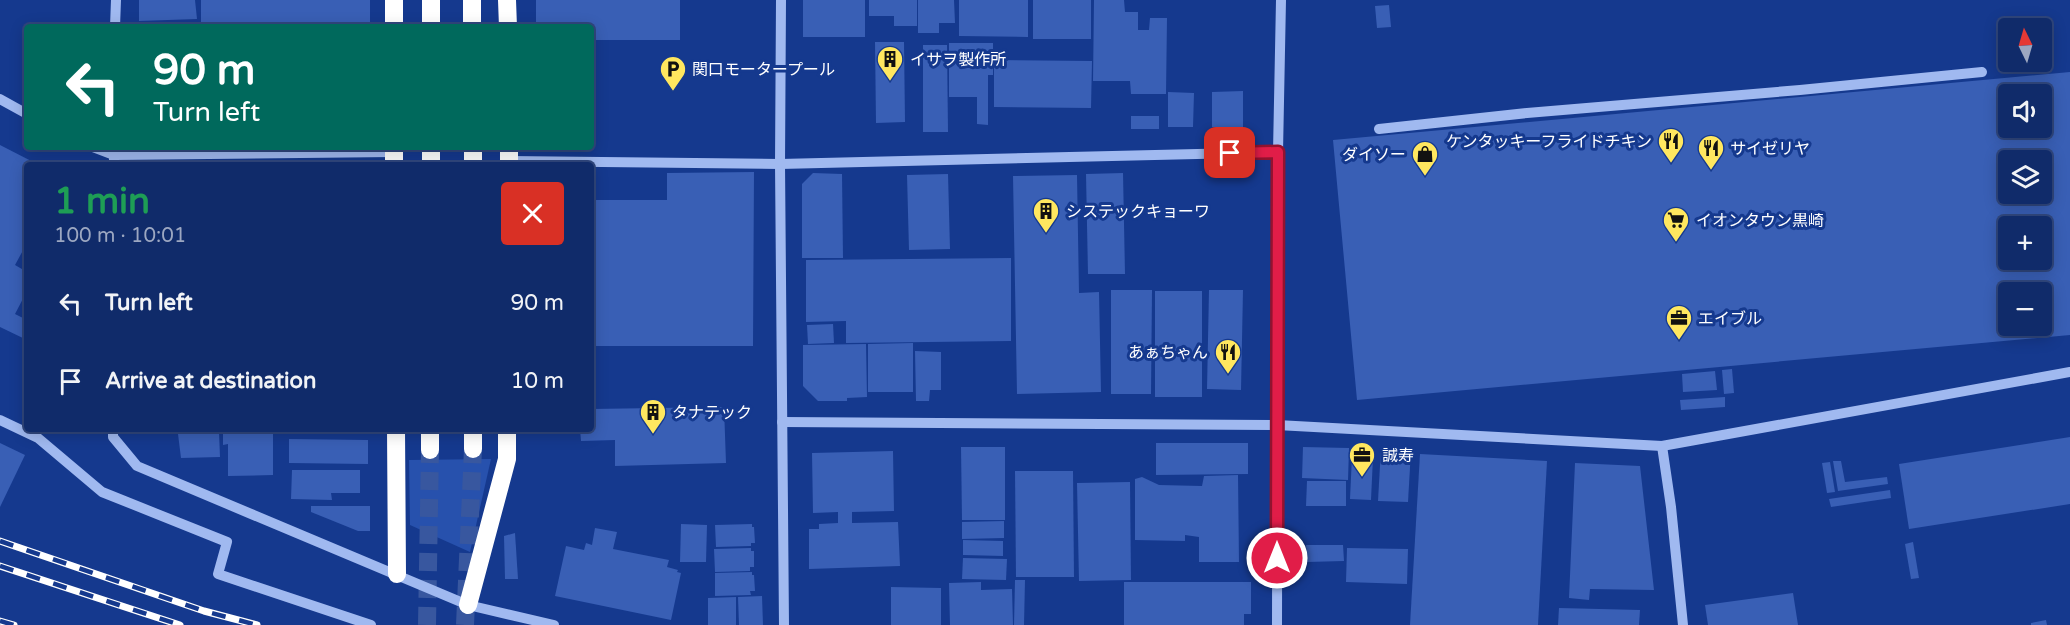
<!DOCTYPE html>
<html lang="en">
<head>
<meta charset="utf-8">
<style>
  body { margin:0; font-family:"Varela Round","Noto Sans JP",sans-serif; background:#1e3772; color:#f1f3f6; height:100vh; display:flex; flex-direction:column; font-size:22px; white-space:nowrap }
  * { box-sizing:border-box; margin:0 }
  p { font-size:20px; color:#9ca7c1 }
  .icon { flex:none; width:33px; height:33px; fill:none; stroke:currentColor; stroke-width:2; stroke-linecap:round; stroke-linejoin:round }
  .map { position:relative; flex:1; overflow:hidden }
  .drawer { position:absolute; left:24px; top:162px; width:570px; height:270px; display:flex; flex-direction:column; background:#102b6a; border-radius:6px; box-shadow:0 3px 15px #0003,0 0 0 2px #30477e }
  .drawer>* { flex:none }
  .hud { position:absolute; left:24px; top:24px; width:570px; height:126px; border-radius:6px; box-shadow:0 3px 15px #0003,0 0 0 2px #30477e; background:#00695c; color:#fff; overflow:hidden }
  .needle { width:39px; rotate:355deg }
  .buttons { position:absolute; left:1998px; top:18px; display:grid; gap:12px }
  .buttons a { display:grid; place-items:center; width:54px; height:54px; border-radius:6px; background:#102b6a; box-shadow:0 3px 15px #0003,0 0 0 2px #30477e; font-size:30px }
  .pin { position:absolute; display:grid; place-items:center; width:51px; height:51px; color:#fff; margin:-26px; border-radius:12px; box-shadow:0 3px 9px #0006 }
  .me { position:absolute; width:66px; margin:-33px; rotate:0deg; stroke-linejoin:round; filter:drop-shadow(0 0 4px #0008) }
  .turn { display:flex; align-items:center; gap:21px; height:126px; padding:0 30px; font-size:27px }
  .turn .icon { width:78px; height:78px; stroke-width:2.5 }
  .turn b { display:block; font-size:42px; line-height:51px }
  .round { display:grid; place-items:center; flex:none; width:63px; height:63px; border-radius:6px; background:#1e3772 }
  .head { display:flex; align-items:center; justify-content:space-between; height:102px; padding:0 30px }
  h1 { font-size:36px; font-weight:700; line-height:45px; color:#1e9e55 }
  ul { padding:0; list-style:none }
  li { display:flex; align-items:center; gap:18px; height:78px; padding:0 30px }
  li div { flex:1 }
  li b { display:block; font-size:22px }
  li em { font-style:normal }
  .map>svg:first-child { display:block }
  .green { fill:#2751ad }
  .building { fill:#395fb5; fill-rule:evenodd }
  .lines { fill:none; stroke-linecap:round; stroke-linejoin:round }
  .highway-tunnel { stroke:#38579f; stroke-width:18; stroke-dasharray:18 9; stroke-linecap:butt }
  .minor { stroke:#a0b9f0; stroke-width:10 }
  .highway { stroke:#fff; stroke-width:18 }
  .rail-casing { stroke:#fff; stroke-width:7 }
  .rail { stroke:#15398e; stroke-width:4.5; stroke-dasharray:14; stroke-linecap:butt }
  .route-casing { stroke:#92132f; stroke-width:15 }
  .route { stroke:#e11d48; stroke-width:10 }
  .labels { text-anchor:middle; stroke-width:6; stroke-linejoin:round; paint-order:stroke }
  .poi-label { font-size:16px; fill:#fff; stroke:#15398e; text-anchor:start }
</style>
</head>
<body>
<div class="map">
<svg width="2070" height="625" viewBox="0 0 2070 625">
  <rect width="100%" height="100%" fill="#15398e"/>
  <path class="green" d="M491 459 470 552 410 525 409 460Z"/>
  <g class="building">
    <path d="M139 0H195L197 19 139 21Z"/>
    <path d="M201 0H370V22L201 23Z"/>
    <path d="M536 0H680V40H591V27H536Z"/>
    <rect x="803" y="0" width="62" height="37"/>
    <path d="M869 0H917V26H894V16H869Z"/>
    <path d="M918 0H954L955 23H939V33H918Z"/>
    <path d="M959 0H1028V37L959 36Z"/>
    <rect x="1033" y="0" width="58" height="39"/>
    <path d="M1094 0H1124L1125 12H1138V30H1149L1150 18H1167L1166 94H1131L1130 81H1093Z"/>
    <path d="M1389 5 1391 27 1377 28 1375 6Z"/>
    <path d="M368 24V27H336V25Z"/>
    <path d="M875 42H904L905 122 876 123Z"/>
    <path d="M949 43H993V75H988V125L977 124V97H949Z"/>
    <path d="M923 45H947L948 132H923Z"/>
    <path d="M994 60 1092 61 1091 108 994 107Z"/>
    <path d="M2070 72V335L1357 400 1333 140ZM2008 94H2042V128H2008ZM2008 160H2042V194H2008ZM2008 226H2042V260H2008ZM2008 292H2042V326H2008Z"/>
    <path d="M1243 91V127H1212V92Z"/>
    <path d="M1168 92 1194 93 1193 127H1168Z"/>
    <rect x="1131" y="116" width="28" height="13"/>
    <path d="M0 145 39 165H27V243L15 265 27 272V291L15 314 27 320V340L0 327Z"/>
    <path d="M754 172 753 346H591V200H667V173Z"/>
    <path d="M813 173 842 174 843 258H802V184Z"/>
    <path d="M1123 173 1125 274H1088L1086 174Z"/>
    <path d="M948 174 950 249 909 250 907 175Z"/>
    <path d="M1077 175 1079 293 1099 292 1101 392 1017 394 1013 176Z"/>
    <path d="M1011 258V341L846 343V321L806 322V260Z"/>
    <path d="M1111 290H1152L1151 394H1111Z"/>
    <path d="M1209 290H1243L1241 390 1207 389Z"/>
    <rect x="1155" y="291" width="47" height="106"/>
    <path d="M833 324 834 343 808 344 807 325Z"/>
    <path d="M913 343V392H868V344Z"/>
    <path d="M866 344 867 397 847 398V401H818L803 386V345Z"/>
    <path d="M915 351 941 352V390H930L929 401H916Z"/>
    <path d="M1732 369 1734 393 1724 394 1722 370Z"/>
    <path d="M1715 371 1717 390 1683 392 1682 374Z"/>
    <path d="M1725 397V407L1681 410 1680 400Z"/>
    <path d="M724 407 726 463 615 466V440L581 441 580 429H591V409Z"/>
    <path d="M223 429H273V475L228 476V444L223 445Z"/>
    <path d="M290 429H347V433L290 432Z"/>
    <path d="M219 432 220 457 181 458 178 434Z"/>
    <path d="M2070 437V504L1909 529 1899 464Z"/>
    <path d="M289 439 368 440V464L289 463Z"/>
    <path d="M0 443 25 455 0 507Z"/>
    <path d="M1156 443H1248V474L1156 475Z"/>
    <path d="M961 447H1005V520H962Z"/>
    <path d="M1303 447 1349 448 1348 480 1302 478Z"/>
    <path d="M1381 448 1411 450 1408 502 1378 501Z"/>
    <path d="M893 451 894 511 852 512V523L898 522 900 566 809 569V529H819V524L838 523V512L813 513 812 453Z"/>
    <path d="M1420 454 1547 461 1538 625H1410Z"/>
    <path d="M1352 456 1373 457 1371 500 1350 499Z"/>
    <path d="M1833 461H1841L1845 482 1887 477 1888 484 1838 491Z"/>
    <path d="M1830 462 1835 492 1827 493 1822 463Z"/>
    <path d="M1575 463 1640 466 1654 590 1590 589 1589 600 1569 598Z"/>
    <path d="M292 470H360V493H331L332 500 291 499Z"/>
    <path d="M1015 471H1073L1074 577H1016Z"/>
    <path d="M1238 475 1239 562H1199V537L1185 535V541L1135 540V479L1142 477 1159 485 1202 486 1204 476Z"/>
    <path d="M1307 481H1346V506H1306Z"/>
    <path d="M1130 482 1131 580 1079 581 1077 483Z"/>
    <path d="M1890 490 1891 498 1831 507 1829 499Z"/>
    <path d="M311 506H370V531H358L311 512Z"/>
    <path d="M1004 521V538L962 539V522Z"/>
    <path d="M681 524 707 525 706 562H680Z"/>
    <path d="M752 524V527H754L755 543H751V546L716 547 715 525Z"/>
    <path d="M595 528 617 532 613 549 669 560 667 567 678 570 677 572 681 573 671 620 555 596 566 546 584 550 586 543 592 545Z"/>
    <path d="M515 533 518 579H505L504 536Z"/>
    <path d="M963 540 1003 541V556L963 555Z"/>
    <path d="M1913 542 1919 578 1911 579 1905 544Z"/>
    <path d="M1306 545H1343L1344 561 1307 562Z"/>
    <path d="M751 548V551H754V567H750V571L715 572 714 549Z"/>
    <path d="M1347 548 1408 549 1407 584 1346 582Z"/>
    <path d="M963 558 1007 559 1006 580 962 579Z"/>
    <path d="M752 572V575H754L755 591H750L751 595 715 596V573Z"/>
    <path d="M1015 580H1025L1024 625H1014Z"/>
    <path d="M981 582V590L1012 589 1013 625H950L949 583Z"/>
    <path d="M1124 582H1251V614H1244V625H1124Z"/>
    <path d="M891 587 941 588V625H891Z"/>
    <path d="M1793 593 1798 625H1708L1705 605Z"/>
    <path d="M762 596 763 625H739L738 597Z"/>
    <path d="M736 597V625H708V598Z"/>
    <path d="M1559 608 1640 610 1639 625H1558Z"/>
    <path d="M2046 620 2047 625H2031V623Z"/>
  </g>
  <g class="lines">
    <g class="highway-tunnel">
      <path d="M427 625 430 450"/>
      <path d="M465 625 473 449"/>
    </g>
    <g class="minor">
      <path d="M781 0 780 164 784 625"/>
      <path d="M115 27 116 0"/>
      <path d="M0 99 27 114"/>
      <path d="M1379 129 1527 113 1800 90 1982 72"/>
      <path d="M93 147 114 155 394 152"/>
      <path d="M509 161 780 164 1278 152"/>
      <path d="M114 165V147"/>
      <path d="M0 420 38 438 102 492 227 542 218 574 371 625"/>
      <path d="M782 422 1277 425 1662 446 2070 372"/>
      <path d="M113 429V437L137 466 468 605 554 625"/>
      <path d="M1662 446 1671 507 1683 625"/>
      <path d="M1277 625 1278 152 1281 0"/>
    </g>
    <g class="highway">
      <path d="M394 0V27"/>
      <path d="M472 0V27"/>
      <path d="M507 0 508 27"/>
      <path d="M431 27V0"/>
      <path d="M394 147V165"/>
      <path d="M473 147V165"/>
      <path d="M509 147V165"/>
      <path d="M431 165V147"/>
      <path d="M396 429 397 574"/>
      <path d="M473 429V449"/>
      <path d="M430 450V429"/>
      <path d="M468 605 507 459V429"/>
    </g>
    <g class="rail-casing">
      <g id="rail">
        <path d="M0 541 204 611 257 625"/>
        <path d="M0 566 180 625"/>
        <path d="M0 621 14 625"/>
      </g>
    </g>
    <use href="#rail" class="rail"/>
  </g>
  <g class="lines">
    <g class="route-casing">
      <path id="route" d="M1230 153 1278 152 1277 558"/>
    </g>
    <use href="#route" class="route"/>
  </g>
  <defs>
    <g id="building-pin" transform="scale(1.35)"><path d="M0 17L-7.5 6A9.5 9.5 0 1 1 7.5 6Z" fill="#ffe75f" stroke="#15398e"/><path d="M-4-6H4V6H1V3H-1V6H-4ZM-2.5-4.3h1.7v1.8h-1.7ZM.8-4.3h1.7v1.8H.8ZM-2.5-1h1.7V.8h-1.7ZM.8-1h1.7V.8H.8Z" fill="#111"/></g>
    <g id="parking-pin" transform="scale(1.35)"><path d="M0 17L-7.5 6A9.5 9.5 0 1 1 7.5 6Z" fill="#ffe75f" stroke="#15398e"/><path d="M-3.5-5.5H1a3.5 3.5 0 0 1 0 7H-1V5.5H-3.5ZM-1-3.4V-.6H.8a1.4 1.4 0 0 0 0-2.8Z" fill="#111"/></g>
    <g id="restaurant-pin" transform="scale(1.35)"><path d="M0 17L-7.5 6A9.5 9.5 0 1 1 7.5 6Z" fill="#ffe75f" stroke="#15398e"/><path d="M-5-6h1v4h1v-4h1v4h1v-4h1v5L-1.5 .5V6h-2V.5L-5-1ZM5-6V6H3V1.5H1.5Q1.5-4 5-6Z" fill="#111"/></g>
    <g id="shop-pin" transform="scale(1.35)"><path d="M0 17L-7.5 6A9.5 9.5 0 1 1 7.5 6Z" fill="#ffe75f" stroke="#15398e"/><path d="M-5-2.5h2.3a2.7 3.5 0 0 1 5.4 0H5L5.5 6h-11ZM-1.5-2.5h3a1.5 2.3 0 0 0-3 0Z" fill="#111"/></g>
    <g id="supermarket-pin" transform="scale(1.35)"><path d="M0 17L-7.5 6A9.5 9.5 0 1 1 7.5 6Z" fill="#ffe75f" stroke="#15398e"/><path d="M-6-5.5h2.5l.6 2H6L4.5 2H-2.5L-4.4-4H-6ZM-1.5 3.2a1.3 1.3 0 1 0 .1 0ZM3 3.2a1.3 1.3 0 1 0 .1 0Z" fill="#111"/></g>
    <g id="office-pin" transform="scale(1.35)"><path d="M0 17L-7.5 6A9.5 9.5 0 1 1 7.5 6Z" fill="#ffe75f" stroke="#15398e"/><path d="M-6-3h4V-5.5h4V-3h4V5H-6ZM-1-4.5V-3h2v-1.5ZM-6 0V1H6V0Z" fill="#111"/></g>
  </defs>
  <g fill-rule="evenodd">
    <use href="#building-pin" x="890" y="59"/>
    <use href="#parking-pin" x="673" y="69"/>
    <use href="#restaurant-pin" x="1671" y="141"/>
    <use href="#restaurant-pin" x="1711" y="148"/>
    <use href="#shop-pin" x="1425" y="154"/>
    <use href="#building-pin" x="1046" y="211"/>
    <use href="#supermarket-pin" x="1676" y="220"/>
    <use href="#office-pin" x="1679" y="318"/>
    <use href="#restaurant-pin" x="1228" y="352"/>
    <use href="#building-pin" x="653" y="412"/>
    <use href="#office-pin" x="1362" y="455"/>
  </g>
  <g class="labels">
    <g class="poi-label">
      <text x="910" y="65">イサヲ製作所</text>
      <text x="692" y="75">関口モータープール</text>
      <text x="1652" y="147" text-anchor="end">ケンタッキーフライドチキン</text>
      <text x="1730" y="154">サイゼリヤ</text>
      <text x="1406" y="160" text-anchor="end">ダイソー</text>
      <text x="1066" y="217">システックキョーワ</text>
      <text x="1696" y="226">イオンタウン黒崎</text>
      <text x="1698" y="324">エイブル</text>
      <text x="1208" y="358" text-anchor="end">あぁちゃん</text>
      <text x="672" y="418">タナテック</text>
      <text x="1382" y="461">誠寿</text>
    </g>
  </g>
</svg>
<div class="buttons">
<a><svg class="needle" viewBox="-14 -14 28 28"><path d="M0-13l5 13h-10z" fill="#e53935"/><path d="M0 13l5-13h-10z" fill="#9ca7c1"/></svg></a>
<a><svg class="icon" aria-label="sound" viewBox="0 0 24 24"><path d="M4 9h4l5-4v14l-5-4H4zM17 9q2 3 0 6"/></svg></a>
<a><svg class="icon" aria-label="layers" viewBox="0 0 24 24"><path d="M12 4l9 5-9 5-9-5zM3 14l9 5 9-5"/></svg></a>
<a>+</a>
<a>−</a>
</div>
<div class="pin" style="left:1230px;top:153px;background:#d93025"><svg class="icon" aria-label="arrive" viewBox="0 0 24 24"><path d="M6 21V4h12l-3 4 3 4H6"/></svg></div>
<svg class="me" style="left:1277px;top:558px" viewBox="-20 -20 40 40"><circle r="17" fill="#e11d48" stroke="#fff" stroke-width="3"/><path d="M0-11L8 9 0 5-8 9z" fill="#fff"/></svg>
<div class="hud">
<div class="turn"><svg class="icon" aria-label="left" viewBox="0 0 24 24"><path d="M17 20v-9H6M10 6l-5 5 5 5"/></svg><div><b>90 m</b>Turn left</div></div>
</div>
<section class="drawer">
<div class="head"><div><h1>1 min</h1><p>100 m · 10:01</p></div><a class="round" style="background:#d93025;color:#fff"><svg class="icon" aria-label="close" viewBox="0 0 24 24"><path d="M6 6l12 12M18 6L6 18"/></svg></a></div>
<ul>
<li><svg class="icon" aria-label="left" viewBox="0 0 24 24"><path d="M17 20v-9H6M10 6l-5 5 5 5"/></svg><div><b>Turn left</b></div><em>90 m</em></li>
<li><svg class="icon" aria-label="arrive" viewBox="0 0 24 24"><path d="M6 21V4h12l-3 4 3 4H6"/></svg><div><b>Arrive at destination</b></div><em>10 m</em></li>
</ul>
</section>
</div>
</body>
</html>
